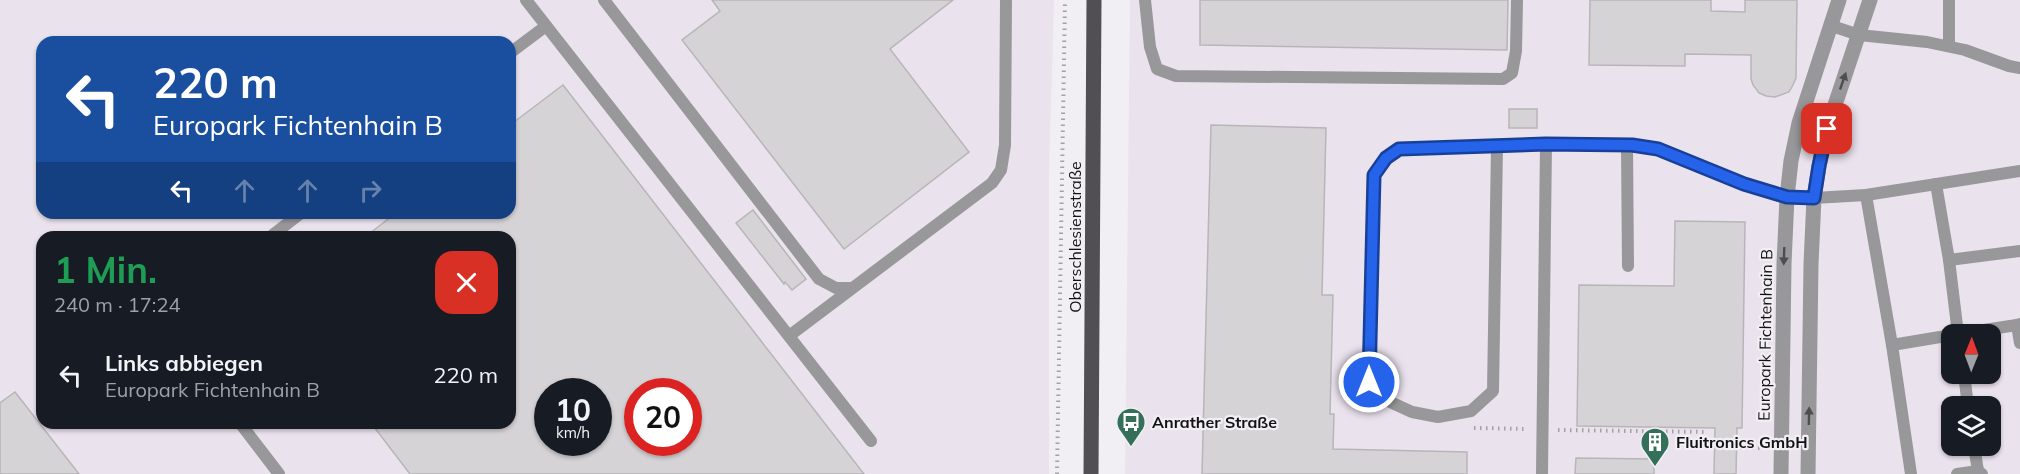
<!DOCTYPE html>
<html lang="de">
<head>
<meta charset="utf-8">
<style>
  body { margin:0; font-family:Mulish,sans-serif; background:#242831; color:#f1f3f6; height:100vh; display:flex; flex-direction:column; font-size:22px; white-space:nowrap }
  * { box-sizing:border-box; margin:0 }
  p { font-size:20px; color:#9ea1a6 }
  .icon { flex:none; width:33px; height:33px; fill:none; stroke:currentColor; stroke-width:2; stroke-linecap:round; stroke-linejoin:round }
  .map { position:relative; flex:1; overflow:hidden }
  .drawer { position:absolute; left:36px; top:231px; width:480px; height:198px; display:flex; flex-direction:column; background:#171b24; border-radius:18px; box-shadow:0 2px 4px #0004 }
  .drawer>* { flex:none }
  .top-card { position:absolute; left:36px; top:36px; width:480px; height:183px; border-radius:18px; box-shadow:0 2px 4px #0004; background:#1a4fa0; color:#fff; overflow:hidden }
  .needle { width:39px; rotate:1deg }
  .tools { position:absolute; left:1941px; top:324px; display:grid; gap:12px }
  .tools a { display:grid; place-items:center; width:60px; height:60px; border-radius:12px; background:#171b24; box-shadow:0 2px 4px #0004; font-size:30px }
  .speed { position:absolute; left:534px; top:378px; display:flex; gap:12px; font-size:30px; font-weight:700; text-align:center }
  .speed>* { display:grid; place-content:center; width:78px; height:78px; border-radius:50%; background:#171b24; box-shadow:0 2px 4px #0004; line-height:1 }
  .speed small { font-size:15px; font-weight:400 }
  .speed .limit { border:9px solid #d22; background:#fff; color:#111 }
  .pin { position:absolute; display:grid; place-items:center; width:51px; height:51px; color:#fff; margin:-26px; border-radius:12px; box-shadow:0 3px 9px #0006 }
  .me { position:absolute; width:66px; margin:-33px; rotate:0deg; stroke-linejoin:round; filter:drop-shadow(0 0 4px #0008) }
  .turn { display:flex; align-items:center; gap:21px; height:126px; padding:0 18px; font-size:27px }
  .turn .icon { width:78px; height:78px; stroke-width:2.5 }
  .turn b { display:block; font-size:42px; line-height:51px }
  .lanes { display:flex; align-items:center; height:57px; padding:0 18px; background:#0003; justify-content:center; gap:30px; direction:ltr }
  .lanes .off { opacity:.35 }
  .round { display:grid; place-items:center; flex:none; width:63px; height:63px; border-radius:18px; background:#242831 }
  .overview { display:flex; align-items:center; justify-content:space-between; height:102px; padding:0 18px }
  h1 { font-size:36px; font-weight:700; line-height:45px; color:#1e9e55 }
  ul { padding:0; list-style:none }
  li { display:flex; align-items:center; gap:18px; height:84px; padding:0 18px }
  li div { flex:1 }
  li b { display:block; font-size:22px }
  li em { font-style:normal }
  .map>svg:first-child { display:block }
  .built { fill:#eae2ed; fill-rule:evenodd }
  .building { fill:#d6d3d7; stroke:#b8b5b9; stroke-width:1.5; fill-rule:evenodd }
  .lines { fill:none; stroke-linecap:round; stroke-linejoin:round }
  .path { stroke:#a4a1a5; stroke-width:4; stroke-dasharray:1.5 4.5; stroke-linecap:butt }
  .service { stroke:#989799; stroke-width:12 }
  .minor { stroke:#989799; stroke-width:15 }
  .primary { stroke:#514f52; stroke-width:15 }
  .oneway { fill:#4e4d4f }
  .route-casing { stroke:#184099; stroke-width:15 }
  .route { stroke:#2563eb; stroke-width:10 }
  .labels { text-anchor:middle; stroke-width:4.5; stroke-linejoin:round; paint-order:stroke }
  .street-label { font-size:16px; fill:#121113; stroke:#f2eff4 }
  .poi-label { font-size:16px; font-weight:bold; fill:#121113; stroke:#f2eff4; text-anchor:start }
</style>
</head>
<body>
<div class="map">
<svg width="2020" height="474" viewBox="0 0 2020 474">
  <rect width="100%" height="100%" fill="#f2eff4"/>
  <g class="built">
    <path d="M0 0H1054L1049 173V474H0ZM42 42H510V213H42ZM42 237H510V423H42ZM548 392H598V442H548ZM638 392H688V442H638Z"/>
    <path d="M1130 0H2020V474H1125ZM1952 334H1990V374H1952ZM1952 406H1990V446H1952Z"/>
  </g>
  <g class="building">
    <path d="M712 0H953L890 49 969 152 844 249 682 40 720 11Z"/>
    <path d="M1200 0H1508L1507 50 1200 45Z"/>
    <path d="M1590 0H1711V11L1745 12V0H1797L1796 78 1793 85 1789 92 1775 97 1766 96 1759 93 1753 85 1751 79V55L1685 54V66L1589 65Z"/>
    <path d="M563 85 864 474H410L371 423H510V237H365L396 213H510V125ZM548 392H598V442H548ZM638 392H688V442H638Z"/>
    <rect x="1509" y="109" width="28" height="19"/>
    <path d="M1211 125 1326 128 1322 295H1333L1330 414H1334L1333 449 1467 452V474H1202Z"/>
    <path d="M753 210 806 279 792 290 785 282 784 284 736 223Z"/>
    <path d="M1675 221 1745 222 1742 428H1737L1736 474H1714L1715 428 1577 426 1579 285 1674 286Z"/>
    <path d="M15 392 79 474H0V403Z"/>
    <path d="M1576 458 1654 459V474H1575Z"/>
  </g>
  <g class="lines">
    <g class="path">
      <path d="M1474 428 1527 429"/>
      <path d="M1558 430 1707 432"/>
      <path d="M1740 448H1767"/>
      <path d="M1057 474 1065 0"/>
    </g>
    <g class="service">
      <path d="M526 0 871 441"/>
      <path d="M604 0 819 279 836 288H852"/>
      <path d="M1145 0 1150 47 1157 69 1176 76 1503 79 1512 73 1516 51 1517 0"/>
      <path d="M1832 26 1859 35 1927 42 1965 50 2009 66 2020 68"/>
      <path d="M1949 46V0"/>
      <path d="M510 53 546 26"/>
      <path d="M1627 145 1628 266"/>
      <path d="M1497 146 1493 391 1471 411 1438 417 1412 412 1377 396 1369 382 1374 175 1386 158 1399 149 1546 144 1632 145 1658 149 1744 184 1787 197"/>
      <path d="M1936 184 1949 260 1958 334"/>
      <path d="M1866 195 1892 345 1911 474"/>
      <path d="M1814 198 1866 195 2020 171"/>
      <path d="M270 237 301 213"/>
      <path d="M1949 260 2020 251"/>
      <path d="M2020 324 2017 325 2020 343"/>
      <path d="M1957 334 2017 325"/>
      <path d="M789 336 992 183 1001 170 1005 145 1006 0"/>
      <path d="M1892 345 1952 335"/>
      <path d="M1964 374 1968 406"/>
      <path d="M240 423 279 474"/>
      <path d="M1974 446 1978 471"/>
      <path d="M1542 474 1546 144"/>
      <path d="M1957 474 1978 471 1982 474"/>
    </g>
    <g class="minor">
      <path d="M1781 474 1784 264 1787 197 1791 161 1799 123 1839 0"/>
      <path d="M1808 474 1811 264 1814 198 1819 166 1827 129 1870 0"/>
    </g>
    <path class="primary" d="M1091 474 1094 0"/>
  </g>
  <defs><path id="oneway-solid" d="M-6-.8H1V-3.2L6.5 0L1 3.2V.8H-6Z" transform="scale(1.5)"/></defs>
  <g class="oneway">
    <use href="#oneway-solid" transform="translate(1843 81) rotate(-71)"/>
    <use href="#oneway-solid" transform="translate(1784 256) rotate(92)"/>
    <use href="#oneway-solid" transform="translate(1809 416) rotate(-89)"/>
  </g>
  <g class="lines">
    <g class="route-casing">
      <path id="route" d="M1369 382 1374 175 1386 158 1399 149 1546 144 1632 145 1658 149 1744 184 1787 197 1814 198 1819 166 1827 129"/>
    </g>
    <use href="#route" class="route"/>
  </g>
  <defs>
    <g id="bus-pin" transform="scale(1.5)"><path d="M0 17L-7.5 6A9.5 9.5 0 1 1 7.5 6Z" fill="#346f59" stroke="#f2eff4"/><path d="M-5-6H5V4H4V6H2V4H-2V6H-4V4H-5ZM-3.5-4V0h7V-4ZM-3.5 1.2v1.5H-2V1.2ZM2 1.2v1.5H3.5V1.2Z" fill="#fff"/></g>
    <g id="building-pin" transform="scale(1.5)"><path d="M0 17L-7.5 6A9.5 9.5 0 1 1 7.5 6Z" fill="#346f59" stroke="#f2eff4"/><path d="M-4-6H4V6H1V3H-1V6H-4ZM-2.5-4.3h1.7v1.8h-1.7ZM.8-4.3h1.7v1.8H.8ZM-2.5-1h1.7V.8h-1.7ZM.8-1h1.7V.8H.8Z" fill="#fff"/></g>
  </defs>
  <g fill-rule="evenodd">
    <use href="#bus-pin" x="1131" y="422"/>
    <use href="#building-pin" x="1655" y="442"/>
  </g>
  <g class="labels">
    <g class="street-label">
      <text transform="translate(1075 237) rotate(-90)" y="6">Oberschlesienstraße</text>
      <text transform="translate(1765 335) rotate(-89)" y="6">Europark Fichtenhain B</text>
    </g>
    <g class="poi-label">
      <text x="1152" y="428">Anrather Straße</text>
      <text x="1676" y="448">Fluitronics GmbH</text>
    </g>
  </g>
</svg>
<div class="tools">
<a><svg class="needle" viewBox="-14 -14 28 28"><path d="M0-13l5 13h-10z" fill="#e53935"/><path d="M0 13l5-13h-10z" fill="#9ea1a6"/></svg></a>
<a><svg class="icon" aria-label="layers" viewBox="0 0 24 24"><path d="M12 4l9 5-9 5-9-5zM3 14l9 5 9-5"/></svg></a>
</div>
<div class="speed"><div>10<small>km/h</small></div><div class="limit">20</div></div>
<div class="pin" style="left:1827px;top:129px;background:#d93025"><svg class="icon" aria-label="arrive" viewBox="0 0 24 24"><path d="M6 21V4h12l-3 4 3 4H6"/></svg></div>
<svg class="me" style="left:1369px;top:382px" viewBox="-20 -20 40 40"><circle r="17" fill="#2563eb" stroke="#fff" stroke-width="3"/><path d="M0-11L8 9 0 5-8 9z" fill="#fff"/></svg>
<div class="top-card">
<div class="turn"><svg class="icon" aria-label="left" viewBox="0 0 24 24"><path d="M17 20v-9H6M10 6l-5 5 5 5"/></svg><div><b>220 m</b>Europark Fichtenhain B</div></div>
<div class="lanes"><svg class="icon" aria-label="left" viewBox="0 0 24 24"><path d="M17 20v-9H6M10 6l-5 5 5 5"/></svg><svg class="icon off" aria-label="ahead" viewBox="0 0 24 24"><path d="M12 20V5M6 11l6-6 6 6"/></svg><svg class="icon off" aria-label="ahead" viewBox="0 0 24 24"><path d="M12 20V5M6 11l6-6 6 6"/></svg><svg class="icon off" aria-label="right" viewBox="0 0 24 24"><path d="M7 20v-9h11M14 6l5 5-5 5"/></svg></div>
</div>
<section class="drawer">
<div class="overview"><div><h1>1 Min.</h1><p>240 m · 17:24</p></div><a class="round" style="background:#d93025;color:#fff"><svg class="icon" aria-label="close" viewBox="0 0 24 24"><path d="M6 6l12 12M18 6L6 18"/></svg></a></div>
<ul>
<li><svg class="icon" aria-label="left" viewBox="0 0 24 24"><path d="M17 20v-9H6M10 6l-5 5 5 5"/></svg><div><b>Links abbiegen</b><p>Europark Fichtenhain B</p></div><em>220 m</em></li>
</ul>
</section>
</div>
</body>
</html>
